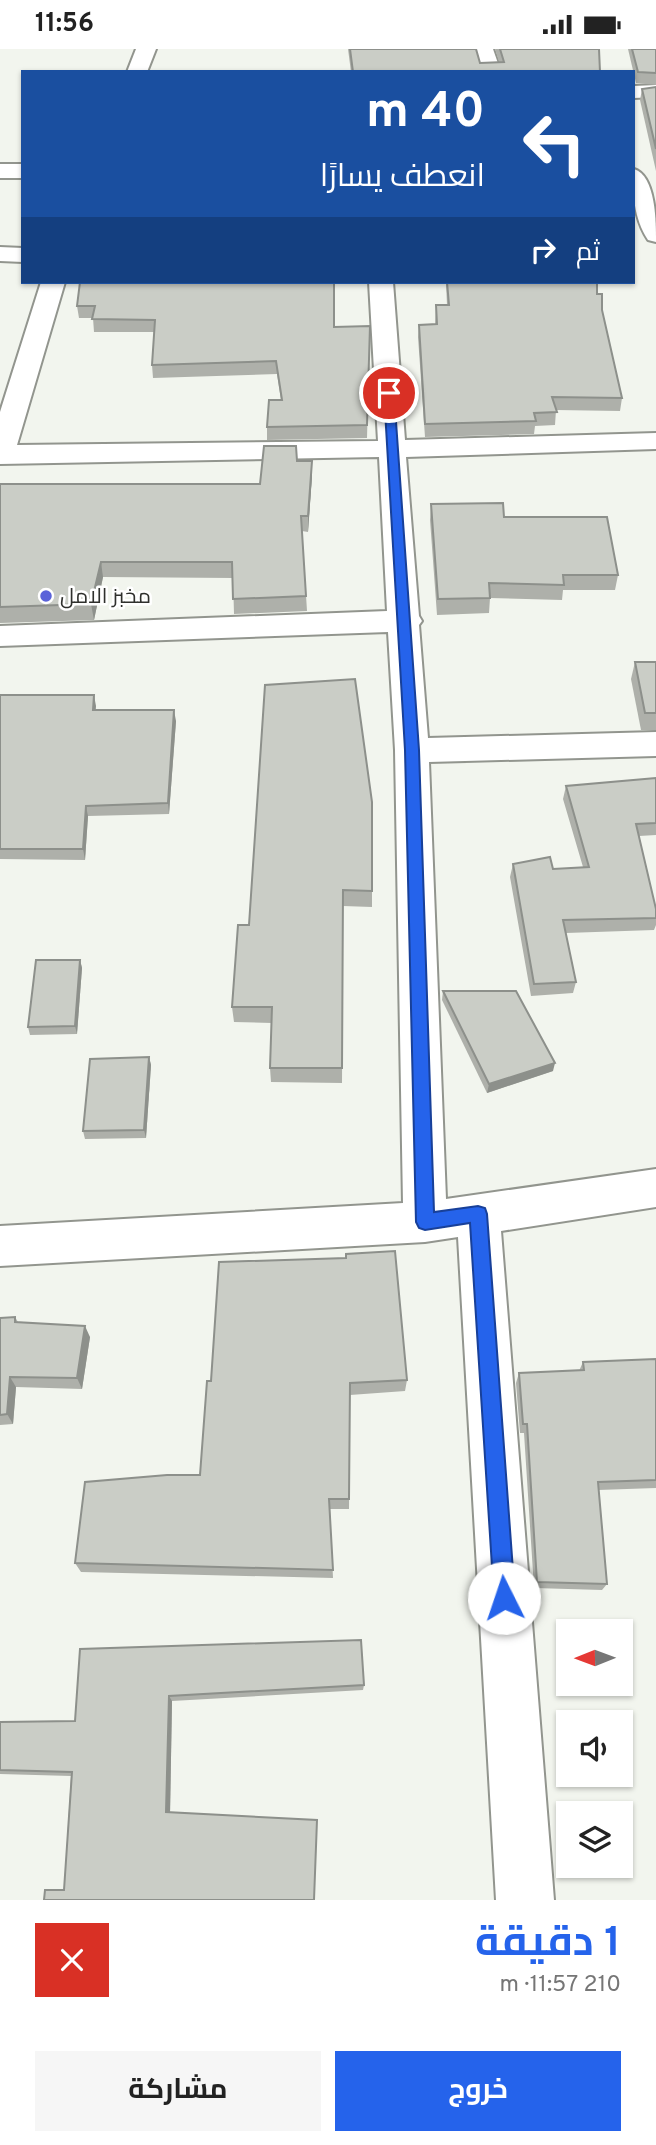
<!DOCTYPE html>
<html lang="ar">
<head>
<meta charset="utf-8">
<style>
  body { margin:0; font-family:Overpass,Cairo,sans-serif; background:#f6f6f6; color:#222; direction:rtl; height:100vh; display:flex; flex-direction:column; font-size:26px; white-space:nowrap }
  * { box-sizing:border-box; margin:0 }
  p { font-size:23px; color:#767676 }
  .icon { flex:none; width:38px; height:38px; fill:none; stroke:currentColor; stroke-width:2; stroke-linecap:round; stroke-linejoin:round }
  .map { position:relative; height:1851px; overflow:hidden; direction:ltr }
  .side { display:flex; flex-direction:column; background:#fff; flex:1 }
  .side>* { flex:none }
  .top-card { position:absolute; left:21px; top:21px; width:614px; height:214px; border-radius:0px; box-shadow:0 2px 5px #0004; direction:rtl; background:#1a4fa0; color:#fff; overflow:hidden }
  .needle { width:46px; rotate:269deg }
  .buttons { position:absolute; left:556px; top:1570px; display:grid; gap:14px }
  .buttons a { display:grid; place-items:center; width:77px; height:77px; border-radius:0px; background:#fff; box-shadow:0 2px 5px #0004; font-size:35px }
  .pin { position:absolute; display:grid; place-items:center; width:60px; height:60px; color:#fff; margin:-30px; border:4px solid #fff; border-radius:50%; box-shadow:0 2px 7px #0007 }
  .me { position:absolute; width:77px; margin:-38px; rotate:356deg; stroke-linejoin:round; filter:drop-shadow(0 0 5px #0008) }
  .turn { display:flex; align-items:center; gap:24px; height:147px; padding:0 35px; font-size:32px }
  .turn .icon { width:91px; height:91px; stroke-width:2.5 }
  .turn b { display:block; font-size:49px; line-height:60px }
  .then { display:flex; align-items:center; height:66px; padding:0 35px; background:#0003; gap:14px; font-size:26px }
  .round { display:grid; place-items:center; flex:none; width:74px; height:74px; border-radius:0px; background:#f6f6f6 }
  .summary { display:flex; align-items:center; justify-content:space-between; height:119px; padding:0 35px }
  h1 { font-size:42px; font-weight:700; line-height:52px; color:#2563eb }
  .button { display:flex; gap:14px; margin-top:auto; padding:14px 35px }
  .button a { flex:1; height:80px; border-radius:0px; background:#2563eb; color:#fff; font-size:28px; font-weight:700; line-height:80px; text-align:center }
  .button a+a { background:#f6f6f6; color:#222 }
  .status { display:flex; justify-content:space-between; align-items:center; height:49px; padding:0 35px; background:#fff; direction:ltr }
  .status svg { height:19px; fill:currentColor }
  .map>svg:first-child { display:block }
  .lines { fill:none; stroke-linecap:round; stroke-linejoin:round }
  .street-casing { stroke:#92958e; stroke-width:4 }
  .street { fill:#fff; fill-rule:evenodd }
  .wall { fill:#aeb0aa }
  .shaded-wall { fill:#8d908b }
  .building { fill:#cacdc6; stroke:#8d908b; stroke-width:2 }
  .route { fill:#2563eb; stroke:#184099; stroke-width:2 }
  .poi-dot { fill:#5a62d9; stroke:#fff; stroke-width:2.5 }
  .labels { text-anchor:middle; stroke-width:5; stroke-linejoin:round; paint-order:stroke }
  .far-poi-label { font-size:21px; fill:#2f302d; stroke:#fff; text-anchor:start }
</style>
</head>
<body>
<div class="status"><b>11:56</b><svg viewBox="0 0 49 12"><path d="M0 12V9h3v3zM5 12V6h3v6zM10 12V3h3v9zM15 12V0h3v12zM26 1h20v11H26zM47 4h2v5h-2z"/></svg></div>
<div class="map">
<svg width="656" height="1851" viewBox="0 0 656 1851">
  <rect width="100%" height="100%" fill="#f2f5ee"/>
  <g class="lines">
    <g class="street-casing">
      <g id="street">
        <path d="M136 0H156L147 23H127Z"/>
        <path d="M473 0H493L501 23H481Z"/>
        <path d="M656 36V48L634 49V37Z"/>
        <rect x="0" y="115" width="23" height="14"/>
        <path d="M634 120C656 127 656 173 656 193L648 191C634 170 632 144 634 120Z"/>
        <path d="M0 198 23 199V213L0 212Z"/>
        <path d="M41 233H65L17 396 378 392 369 233H393L405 391 656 384V400L406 408 419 567 422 572 419 576 428 689 656 683V707L429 713 446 1150 656 1120V1158L501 1182 554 1851H496L458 1188 425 1193 0 1217V1177L403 1154 395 701 388 583 0 597V577L387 562 379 408 0 415V363Z"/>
      </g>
    </g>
    <use href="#street" class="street"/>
  </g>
  <g class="wall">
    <path d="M348 0H476L480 14 499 13 495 0H599L600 23H351Z"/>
    <path d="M628 0H656V36L636 34Z"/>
    <path d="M656 38V122L640 51 642 40Z"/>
    <path d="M80 233 334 278 370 277 367 389 267 391V378L281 351 277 325 153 329 152 316 154 283H94L93 269H79L77 257Z"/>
    <path d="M446 233H597V245L622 349 620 362 556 361 555 376 535 377 534 385 425 388 418 288 419 276 435 275 436 256H447Z"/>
    <path d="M297 412 312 427 308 483 302 482 307 562 234 565 233 529 103 528 94 571 0 574V435H260Z"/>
    <path d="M431 455 504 468 618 526 615 541H563L562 551 490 549 489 564 437 566 430 471Z"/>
    <path d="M635 613H656V681H641L631 630Z"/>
    <path d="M265 636 372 842V858L343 857 342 1034 271 1033 270 1019 272 974 234 973 232 958 249 876Z"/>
    <path d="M0 646H94L95 661 176 672 169 765 88 767 85 811 0 810Z"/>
    <path d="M656 729V786L639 787 656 860V876L654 881 566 884 576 933 573 944 531 947 510 828 513 815 553 820 583 818 563 750 566 737Z"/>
    <path d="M80 911 82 919 77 985 30 986 28 978Z"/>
    <path d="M443 942 553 1022 487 1044 442 951Z"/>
    <path d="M149 1008 151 1016 146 1089 85 1090 83 1082Z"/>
    <path d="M15 1268 18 1273 90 1288 82 1340 16 1338 13 1375 0 1376V1269Z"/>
    <path d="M656 1310V1439L598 1441 607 1535 602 1541 534 1539 524 1384H520L516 1334 519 1324 579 1322 583 1313Z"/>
    <path d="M407 1331 405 1342 350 1346 349 1460H330L333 1529 81 1523 75 1514 200 1426 207 1332Z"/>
    <path d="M80 1600 364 1636 363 1641 172 1652 170 1764 317 1771 64 1841 71 1727 0 1725V1673L75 1672Z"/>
  </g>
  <g class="shaded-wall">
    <path d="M312 412V427L308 483V467Z"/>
    <path d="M101 513 103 528 94 571 91 555Z"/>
    <path d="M94 646 96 657 95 672 93 661Z"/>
    <path d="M174 661 176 672 169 765 168 754Z"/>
    <path d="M86 757 88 767 85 811 83 800Z"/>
    <path d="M80 911 82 919 77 985 75 977Z"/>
    <path d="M149 1008 151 1016 146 1089 144 1081Z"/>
    <path d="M555 1014 553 1022 487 1044 489 1035Z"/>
    <path d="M85 1277 90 1288 82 1340 77 1329Z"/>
    <path d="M10 1328 16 1338 13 1375 7 1365Z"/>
    <path d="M169 1647 172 1652 170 1766 166 1763Z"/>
  </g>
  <g class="building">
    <path d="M350 0H476L480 14 504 13 500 0H599L600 23H353Z"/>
    <path d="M632 0H656V24L638 23Z"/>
    <path d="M656 38V100L642 40Z"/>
    <path d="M80 233H334V278L370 277 367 376 267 378 269 351H282L276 312 152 316 155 271 92 270 95 257H77Z"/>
    <path d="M447 233H597V245H602V261L622 349 552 348 557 363 534 364 536 372 425 375 419 276 437 275 436 256H449Z"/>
    <path d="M264 397H296L297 412H312L308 467H301L306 547 233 550 232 513H101L91 555 0 558V435H260Z"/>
    <path d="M503 454 504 468H607L618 526H563L564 536 489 534 490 549 438 550 431 455Z"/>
    <path d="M635 613H656V664H645Z"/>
    <path d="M355 630 372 753V842L343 841 342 1019H270L272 958H232L238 876H249L265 636Z"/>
    <path d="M0 646H94L93 661H174L168 754 86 757 83 800H0Z"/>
    <path d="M656 729V774L636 775 656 860V869L563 871 576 933 534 935 513 815 550 808 553 820 589 818 566 737Z"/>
    <path d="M36 911H80L75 977 28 978Z"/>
    <path d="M443 942H516L555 1014 489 1035Z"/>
    <path d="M149 1008 144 1081 83 1082 90 1010Z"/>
    <path d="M395 1202 407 1331 350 1334 349 1450H329L333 1521 75 1514 85 1433 167 1426H200L207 1332H211L219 1213 346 1209V1205Z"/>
    <path d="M15 1268V1273L85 1277 77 1329 10 1328 7 1365 0 1366V1269Z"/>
    <path d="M656 1310V1431L598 1433 607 1535 537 1533 527 1375H523L519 1324 584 1321 583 1313Z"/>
    <path d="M361 1591 364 1636 169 1647 166 1763 317 1771 314 1851H44L45 1841H64L72 1723 0 1721V1673L75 1672 80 1600Z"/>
  </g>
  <path class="route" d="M389 341 394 344 419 701 434 1163 478 1157 485 1159 487 1165 515 1549 512 1557 504 1560 497 1557 494 1549 470 1174 425 1181 419 1179 416 1173 405 701 384 344Z"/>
  <circle class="poi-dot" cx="46" cy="547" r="7"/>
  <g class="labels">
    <g class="far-poi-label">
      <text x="60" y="554">مخبز الامل</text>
    </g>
  </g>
</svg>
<div class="buttons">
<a><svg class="needle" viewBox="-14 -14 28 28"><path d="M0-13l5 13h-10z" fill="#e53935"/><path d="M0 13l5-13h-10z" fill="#767676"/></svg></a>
<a><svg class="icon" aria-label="sound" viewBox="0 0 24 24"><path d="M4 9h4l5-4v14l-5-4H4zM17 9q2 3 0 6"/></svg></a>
<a><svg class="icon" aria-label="layers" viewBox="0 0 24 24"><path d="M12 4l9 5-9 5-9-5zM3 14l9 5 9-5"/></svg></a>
</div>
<div class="pin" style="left:389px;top:344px;background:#d93025"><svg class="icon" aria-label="arrive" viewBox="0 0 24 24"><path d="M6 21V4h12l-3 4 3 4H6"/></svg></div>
<svg class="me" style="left:504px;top:1549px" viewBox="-20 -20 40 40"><circle r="19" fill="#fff"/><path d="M0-13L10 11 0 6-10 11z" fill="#2563eb"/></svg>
<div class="top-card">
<div class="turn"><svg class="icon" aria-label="left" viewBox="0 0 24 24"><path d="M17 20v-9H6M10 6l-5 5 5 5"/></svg><div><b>40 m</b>انعطف يسارًا</div></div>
<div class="then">ثم<svg class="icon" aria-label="right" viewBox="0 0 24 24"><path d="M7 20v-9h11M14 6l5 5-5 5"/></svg></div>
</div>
</div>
<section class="side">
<div class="summary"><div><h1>1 دقيقة</h1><p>210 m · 11:57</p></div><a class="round" style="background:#d93025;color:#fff"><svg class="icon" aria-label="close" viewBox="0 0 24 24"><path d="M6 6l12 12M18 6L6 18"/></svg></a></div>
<div class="button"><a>خروج</a><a>مشاركة</a></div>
</section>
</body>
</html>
